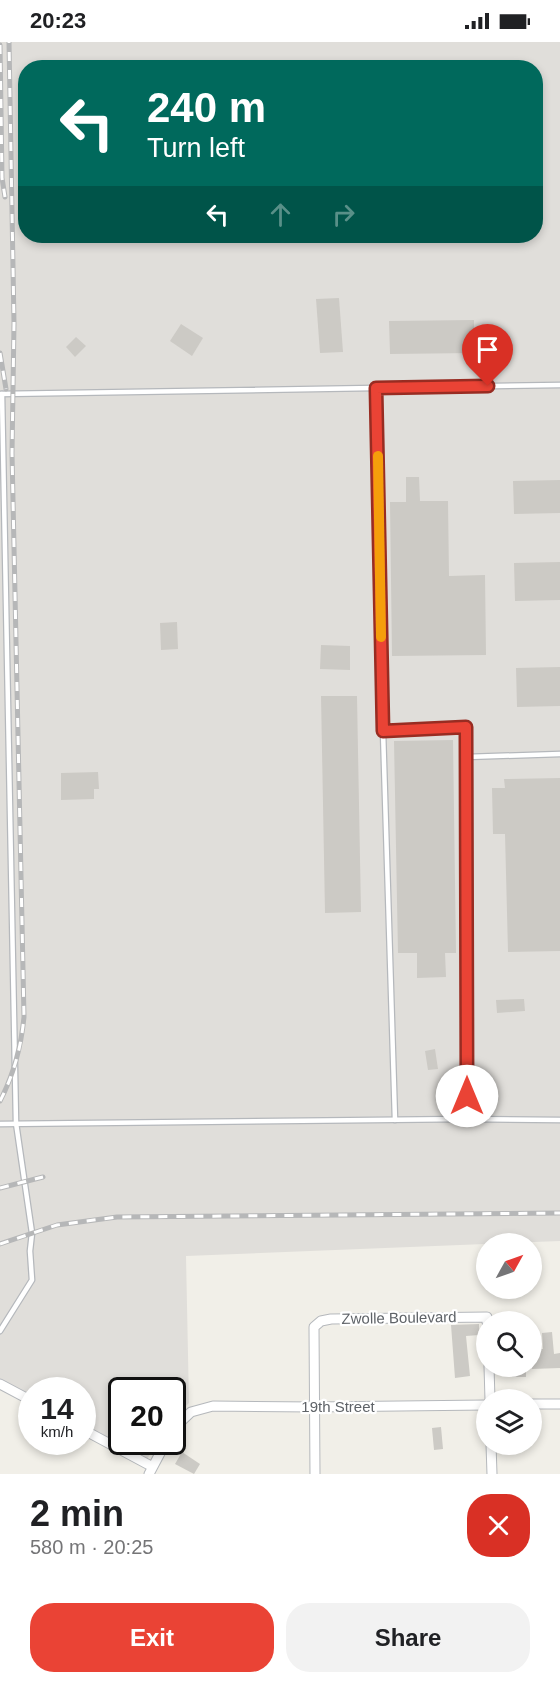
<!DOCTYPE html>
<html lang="en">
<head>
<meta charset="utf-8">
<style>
  body { margin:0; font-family:Helvetica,sans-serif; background:#f2f2f2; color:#202124; height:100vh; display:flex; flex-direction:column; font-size:22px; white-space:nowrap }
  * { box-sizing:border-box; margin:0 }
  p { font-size:20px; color:#757577 }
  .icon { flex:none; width:33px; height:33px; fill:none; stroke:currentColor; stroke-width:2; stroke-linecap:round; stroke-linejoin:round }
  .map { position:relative; height:1432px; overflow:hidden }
  .details { display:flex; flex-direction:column; background:#fff; flex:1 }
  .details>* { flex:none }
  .top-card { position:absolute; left:18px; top:18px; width:525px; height:183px; border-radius:24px; box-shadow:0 3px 9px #0003; background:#00695c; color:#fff; overflow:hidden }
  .needle { width:39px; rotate:50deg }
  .tools { position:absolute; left:476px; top:1191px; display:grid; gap:12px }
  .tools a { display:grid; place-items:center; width:66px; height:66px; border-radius:50%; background:#fff; box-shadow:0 3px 9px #0003; font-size:30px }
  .speed { position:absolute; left:18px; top:1335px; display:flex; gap:12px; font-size:30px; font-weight:700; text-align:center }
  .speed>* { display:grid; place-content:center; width:78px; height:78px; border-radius:50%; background:#fff; box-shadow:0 3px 9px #0003; line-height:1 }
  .speed small { font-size:15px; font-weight:400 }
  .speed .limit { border:3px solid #111; border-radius:9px; background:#fff; color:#111 }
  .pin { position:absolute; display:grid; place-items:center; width:51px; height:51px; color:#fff; margin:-62px -26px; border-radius:50% 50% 50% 0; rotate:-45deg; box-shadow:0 0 6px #0007 }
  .pin .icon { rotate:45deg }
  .me { position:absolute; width:66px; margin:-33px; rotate:0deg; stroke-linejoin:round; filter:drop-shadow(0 0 4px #0008) }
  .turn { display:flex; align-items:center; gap:21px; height:126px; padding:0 30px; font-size:27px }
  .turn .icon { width:78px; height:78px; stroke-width:2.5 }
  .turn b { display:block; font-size:42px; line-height:51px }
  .lanes { display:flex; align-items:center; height:57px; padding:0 30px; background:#0003; justify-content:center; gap:30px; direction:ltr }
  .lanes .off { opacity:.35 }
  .round { display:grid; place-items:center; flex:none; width:63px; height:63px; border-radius:24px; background:#f2f2f2 }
  .overview { display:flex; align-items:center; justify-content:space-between; height:102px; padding:0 30px }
  h1 { font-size:36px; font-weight:700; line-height:45px }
  .button { display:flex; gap:12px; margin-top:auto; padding:12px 30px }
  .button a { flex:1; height:69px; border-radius:24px; background:#ea4335; color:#fff; font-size:24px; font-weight:700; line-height:69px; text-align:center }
  .button a+a { background:#f2f2f2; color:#202124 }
  .status { display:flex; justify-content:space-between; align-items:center; height:42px; padding:0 30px; background:#fff; direction:ltr }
  .status svg { height:16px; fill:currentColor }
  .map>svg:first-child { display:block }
  .industrial { fill:#e0deda; fill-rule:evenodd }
  .building { fill:#cccac5 }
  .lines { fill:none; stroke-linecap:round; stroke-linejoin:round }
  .service-casing { stroke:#b5b8bc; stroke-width:7 }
  .minor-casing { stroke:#b5b8bc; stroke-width:11 }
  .service { stroke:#fff; stroke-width:4.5 }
  .minor { stroke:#fff; stroke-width:9 }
  .rail-casing { stroke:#b6b7b8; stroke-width:5 }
  .rail { stroke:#fff; stroke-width:3; stroke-dasharray:9; stroke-linecap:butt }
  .route-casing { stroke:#982c22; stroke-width:15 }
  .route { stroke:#ea4335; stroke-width:10 }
  .slow { stroke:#f59e0b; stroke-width:10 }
  .labels { text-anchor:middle; stroke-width:4.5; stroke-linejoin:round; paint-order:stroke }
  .street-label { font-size:15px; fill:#5f6368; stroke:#fff }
</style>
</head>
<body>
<div class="status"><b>20:23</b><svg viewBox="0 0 49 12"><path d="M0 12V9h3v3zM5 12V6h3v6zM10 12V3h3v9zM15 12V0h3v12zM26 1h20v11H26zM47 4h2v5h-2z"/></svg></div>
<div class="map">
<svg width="560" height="1432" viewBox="0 0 560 1432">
  <rect width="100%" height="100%" fill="#f1efe8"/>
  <path class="industrial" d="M0 0H560V1199L186 1214 189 1361 173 1376 172 1348H122V1400H158L147 1417 83 1387 82 1348H32L31 1363 0 1348ZM26 26H536V194H26Z"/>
  <g class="building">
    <path d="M339 256 343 310 320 311 316 257Z"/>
    <path d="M474 278V311L390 312 389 279Z"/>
    <path d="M181 282 203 296 192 314 170 299Z"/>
    <path d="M76 295 86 304 75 315 66 305Z"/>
    <path d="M406 435H419L420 459H448L449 534 485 533 486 613 392 614 390 460H406Z"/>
    <path d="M560 438V471L514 472 513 439Z"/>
    <path d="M560 520V558L515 559 514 521Z"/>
    <path d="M177 580 178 607 161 608 160 581Z"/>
    <path d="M321 603 350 604V628L320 627Z"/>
    <path d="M560 625V664L517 665 516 626Z"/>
    <path d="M321 654H357L361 870 325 871Z"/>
    <path d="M453 698 456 911H445L446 935 417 936V911H398L394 699Z"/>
    <path d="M98 730 99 747H94V757L61 758V731Z"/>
    <path d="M560 736V909L508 910 505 792H493L492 746H505L504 737Z"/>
    <path d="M524 957 525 969 497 971 496 958Z"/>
    <path d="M435 1007 438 1027 428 1028 425 1009Z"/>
    <path d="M479 1282V1293L466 1294 470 1334 455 1336 451 1283Z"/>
    <path d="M552 1290 554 1312 560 1311V1326L532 1327 531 1307H543L542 1291Z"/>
    <rect x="512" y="1324" width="14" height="11"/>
    <path d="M441 1385 443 1407 434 1408 432 1386Z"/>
    <path d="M182 1410 200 1422 194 1432 175 1422Z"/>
  </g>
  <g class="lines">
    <g class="service-casing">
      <g id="service">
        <path d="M376 346 383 689 395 1078"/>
        <path d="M0 352 560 343"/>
        <path d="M383 689 466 685 467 1077"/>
        <path d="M466 715 560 712"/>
        <path d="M0 1082 467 1077 560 1078"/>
        <path d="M0 1289 32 1238 30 1209 32 1191 16 1081 2 352"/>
      </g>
    </g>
    <g class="minor-casing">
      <g id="minor">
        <path d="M489 1324 490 1358"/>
        <path d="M0 1342 32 1359"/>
        <path d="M531 1362H560"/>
        <path d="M82 1387 151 1424"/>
        <path d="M172 1388 191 1370 213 1364 314 1365 486 1363"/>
        <path d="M491 1402 492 1432"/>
        <path d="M149 1432 166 1400"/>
        <path d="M315 1432 314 1285 321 1279 331 1277 487 1275V1280"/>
      </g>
    </g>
    <use href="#service" class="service"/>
    <use href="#minor" class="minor"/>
    <g class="rail-casing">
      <g id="rail">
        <path d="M0 3 2 136 5 155"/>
        <path d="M0 311 6 347"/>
        <path d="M0 1059C14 1032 21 1006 24 975L12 411 14 281 9 0"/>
        <path d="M0 1146 43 1135"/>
        <path d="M0 1202 57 1183 117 1175 560 1171"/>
      </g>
    </g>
    <use href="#rail" class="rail"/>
  </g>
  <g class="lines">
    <g class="route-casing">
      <path id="route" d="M467 1054 466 685 383 689 376 346 488 344"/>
    </g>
    <use href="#route" class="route"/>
    <path class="slow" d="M378 414 381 595"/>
  </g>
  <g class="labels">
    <g class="street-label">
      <text transform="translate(399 1276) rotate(-1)" y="5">Zwolle Boulevard</text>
      <text x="338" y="1370">19th Street</text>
    </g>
  </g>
</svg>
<div class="tools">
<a><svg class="needle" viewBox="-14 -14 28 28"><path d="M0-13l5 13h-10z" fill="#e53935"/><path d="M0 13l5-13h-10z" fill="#757577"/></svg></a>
<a><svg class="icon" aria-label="search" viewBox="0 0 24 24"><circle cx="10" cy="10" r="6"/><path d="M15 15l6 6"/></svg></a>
<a><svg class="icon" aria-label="layers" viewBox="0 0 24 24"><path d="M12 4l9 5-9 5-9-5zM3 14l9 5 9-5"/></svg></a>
</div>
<div class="speed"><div>14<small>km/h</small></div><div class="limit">20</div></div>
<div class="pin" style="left:488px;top:344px;background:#d93025"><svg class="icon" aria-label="arrive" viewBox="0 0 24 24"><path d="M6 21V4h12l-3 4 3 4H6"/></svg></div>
<svg class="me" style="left:467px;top:1054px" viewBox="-20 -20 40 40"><circle r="19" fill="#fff"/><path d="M0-13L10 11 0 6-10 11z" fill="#ea4335"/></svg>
<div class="top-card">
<div class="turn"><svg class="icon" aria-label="left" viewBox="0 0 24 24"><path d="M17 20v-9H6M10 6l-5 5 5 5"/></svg><div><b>240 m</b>Turn left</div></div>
<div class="lanes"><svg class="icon" aria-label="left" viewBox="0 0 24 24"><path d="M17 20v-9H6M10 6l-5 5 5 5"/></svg><svg class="icon off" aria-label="ahead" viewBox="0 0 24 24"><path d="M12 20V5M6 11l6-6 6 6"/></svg><svg class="icon off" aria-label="right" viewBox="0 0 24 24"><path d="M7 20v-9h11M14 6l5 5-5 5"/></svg></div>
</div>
</div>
<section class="details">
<div class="overview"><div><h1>2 min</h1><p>580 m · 20:25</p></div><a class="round" style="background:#d93025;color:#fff"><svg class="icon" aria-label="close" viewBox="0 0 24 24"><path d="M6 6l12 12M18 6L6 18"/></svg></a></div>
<div class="button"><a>Exit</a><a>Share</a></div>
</section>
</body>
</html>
